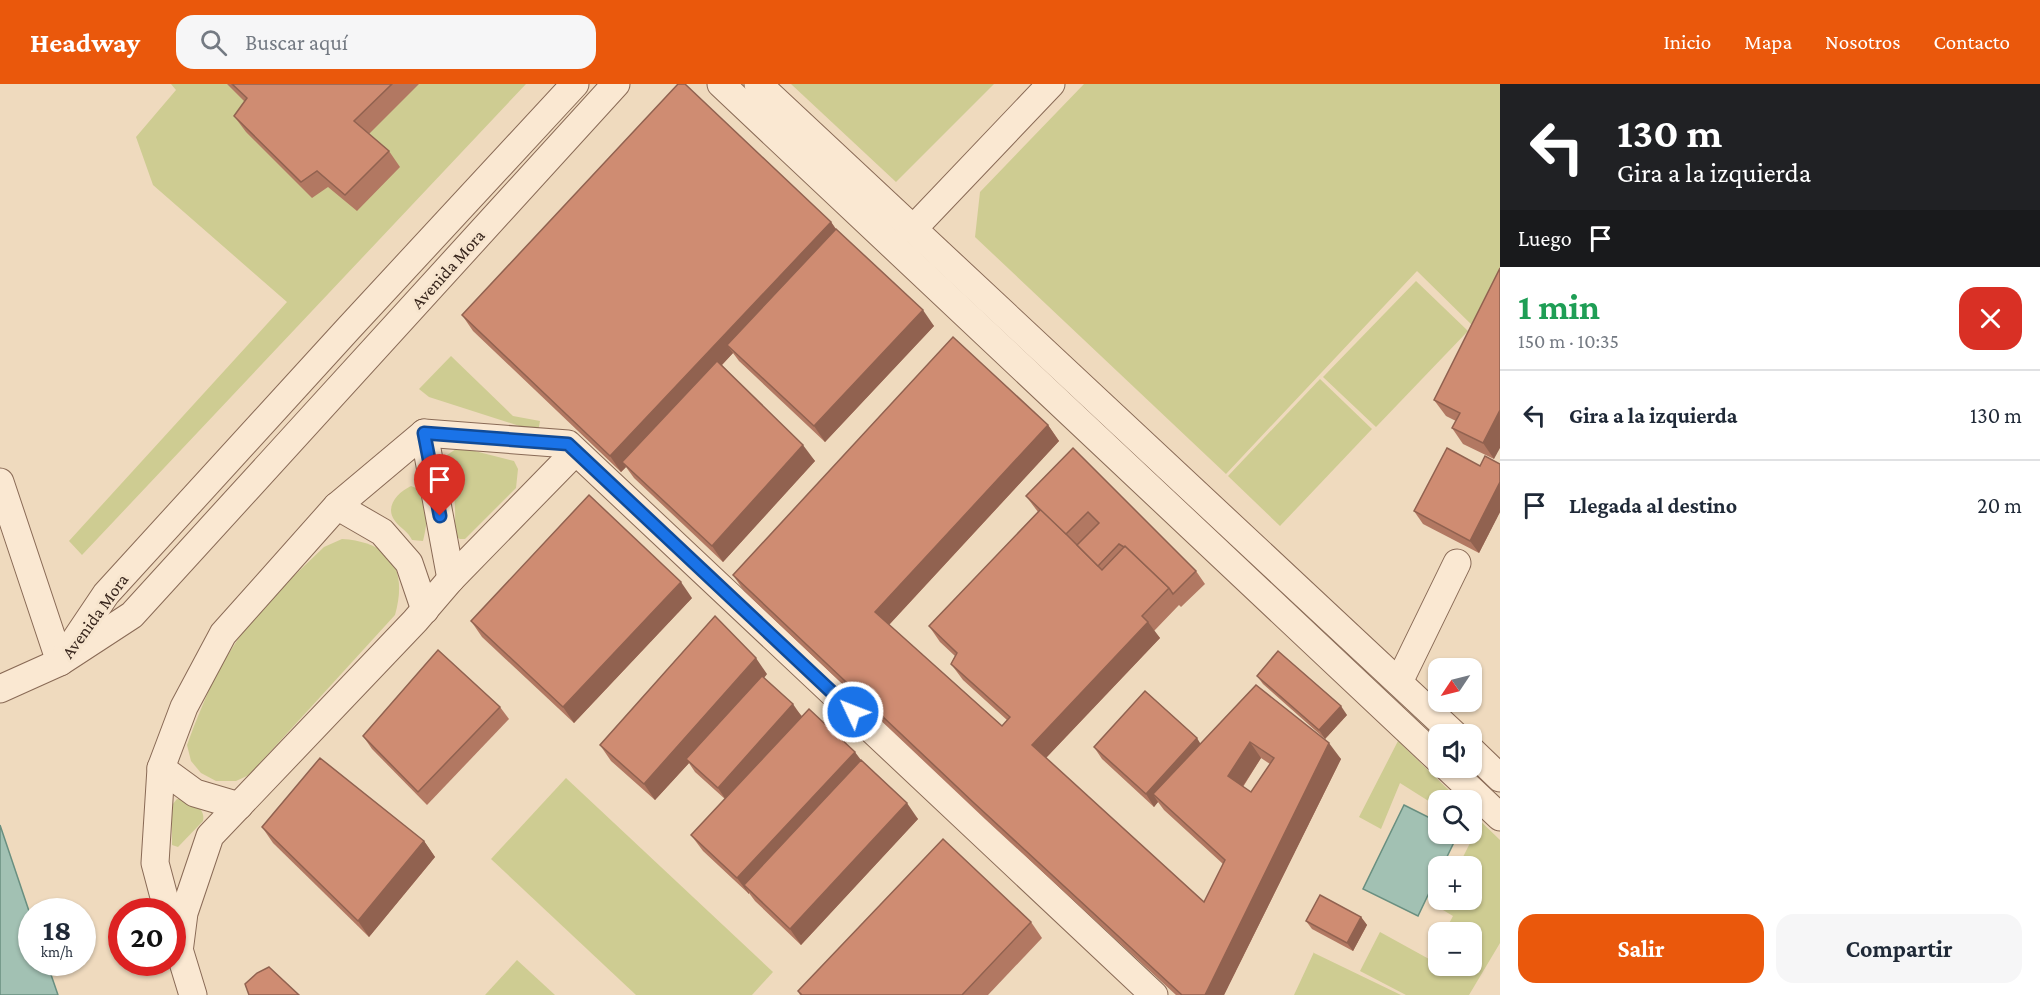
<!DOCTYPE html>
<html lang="es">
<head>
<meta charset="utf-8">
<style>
  body { margin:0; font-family:"Crimson Pro",serif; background:#f6f6f7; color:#1f2937; height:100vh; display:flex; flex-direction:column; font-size:22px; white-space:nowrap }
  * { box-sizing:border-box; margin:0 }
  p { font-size:20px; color:#747a83 }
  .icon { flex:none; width:33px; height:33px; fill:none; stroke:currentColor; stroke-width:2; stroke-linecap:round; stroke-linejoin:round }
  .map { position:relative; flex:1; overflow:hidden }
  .panel { display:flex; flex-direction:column; background:#fff; width:540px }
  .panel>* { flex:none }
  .guide { background:#202124; color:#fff; overflow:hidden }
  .needle { width:39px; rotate:235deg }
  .buttons { position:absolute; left:1428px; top:574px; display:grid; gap:12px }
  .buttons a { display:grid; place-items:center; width:54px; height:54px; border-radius:12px; background:#fff; box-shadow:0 2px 4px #0004; font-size:30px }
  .speed { position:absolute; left:18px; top:814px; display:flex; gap:12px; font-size:30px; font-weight:700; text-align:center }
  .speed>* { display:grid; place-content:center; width:78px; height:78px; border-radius:50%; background:#fff; box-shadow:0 2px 4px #0004; line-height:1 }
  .speed small { font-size:15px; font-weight:400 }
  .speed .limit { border:9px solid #d22; background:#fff; color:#111 }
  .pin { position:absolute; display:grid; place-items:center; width:51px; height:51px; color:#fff; margin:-62px -26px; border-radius:50% 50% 50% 0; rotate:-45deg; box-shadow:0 0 6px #0007 }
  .pin .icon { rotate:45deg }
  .me { position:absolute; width:66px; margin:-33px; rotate:313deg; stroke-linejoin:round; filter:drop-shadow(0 0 4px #0008) }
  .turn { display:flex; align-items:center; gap:21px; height:126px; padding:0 18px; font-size:27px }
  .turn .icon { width:78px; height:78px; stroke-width:2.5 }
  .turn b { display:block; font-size:42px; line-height:51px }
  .then { display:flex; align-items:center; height:57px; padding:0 18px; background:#0003; gap:12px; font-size:22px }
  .round { display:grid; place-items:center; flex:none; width:63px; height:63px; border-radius:18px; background:#f6f6f7 }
  .overview { display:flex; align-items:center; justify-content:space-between; height:102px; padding:0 18px }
  h1 { font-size:36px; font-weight:700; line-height:45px; color:#1e9e55 }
  .primary-button { display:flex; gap:12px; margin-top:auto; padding:12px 18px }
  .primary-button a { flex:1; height:69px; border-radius:18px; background:#ea580c; color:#fff; font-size:24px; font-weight:700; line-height:69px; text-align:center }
  .primary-button a+a { background:#f6f6f7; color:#1f2937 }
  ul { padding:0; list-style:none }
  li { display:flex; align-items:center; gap:18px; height:90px; padding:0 18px; border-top:2px solid #e0e1e3 }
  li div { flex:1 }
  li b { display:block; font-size:22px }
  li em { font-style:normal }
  header { display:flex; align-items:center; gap:36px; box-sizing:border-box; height:84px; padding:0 30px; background:#ea580c; color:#fff }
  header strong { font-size:28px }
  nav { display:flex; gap:33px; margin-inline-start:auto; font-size:21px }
  .search { width:420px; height:54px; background:#f6f6f7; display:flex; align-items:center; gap:15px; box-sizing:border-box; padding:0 21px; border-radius:18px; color:#747a83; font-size:22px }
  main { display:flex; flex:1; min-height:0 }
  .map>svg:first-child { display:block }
  .green { fill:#cecc92 }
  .water { fill:#a2c1b3; stroke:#698f80; stroke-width:1.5 }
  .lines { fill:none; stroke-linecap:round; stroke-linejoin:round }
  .minor-casing { stroke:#896a56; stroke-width:29 }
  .minor { stroke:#fae8d2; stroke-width:27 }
  .wall { fill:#b27862; fill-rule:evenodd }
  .shaded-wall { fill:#916250 }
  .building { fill:#cf8c72; stroke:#916250; stroke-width:1.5; fill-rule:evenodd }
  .route-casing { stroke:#114b97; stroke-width:15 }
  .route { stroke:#1a73e8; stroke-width:10 }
  .labels { text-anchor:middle; stroke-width:6; stroke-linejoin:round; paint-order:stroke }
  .street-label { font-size:18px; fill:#37251c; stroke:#f7e5ce }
</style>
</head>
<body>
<header>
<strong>Headway</strong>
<div class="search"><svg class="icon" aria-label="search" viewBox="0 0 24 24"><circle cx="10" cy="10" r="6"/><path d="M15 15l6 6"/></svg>Buscar aquí</div>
<nav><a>Inicio</a><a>Mapa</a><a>Nosotros</a><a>Contacto</a></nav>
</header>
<main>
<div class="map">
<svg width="1500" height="911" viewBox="0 0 1500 911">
  <rect width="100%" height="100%" fill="#efdabe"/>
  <g class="green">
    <path d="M171 0H526L82 471 69 457 287 218 153 101 136 53 176 6Z"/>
    <path d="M791 0H994L896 98Z"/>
    <path d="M1084 0H1500V200L1477 246 1417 187 1226 390 975 153 980 108Z"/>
    <path d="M1416 197 1468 247 1376 343 1323 293Z"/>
    <path d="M451 272 513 332 540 337 538 348 429 313 419 305Z"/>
    <path d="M1320 295 1372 345 1280 442 1228 392Z"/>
    <path d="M459 363 514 377 518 385 516 404 465 455H460L455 452C455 434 456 416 452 399 449 387 444 385 447 371Z"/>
    <path d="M411 402C416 404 421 406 424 411 430 422 426 446 423 457L412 456C408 447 400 444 395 437 384 423 398 408 411 402Z"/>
    <path d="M342 455C390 458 408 485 395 531L249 691 236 697H216L201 689 191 677 187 661 194 642 215 591 254 530 324 463Z"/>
    <path d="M1398 657 1460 717H1438V723L1400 699 1381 745 1359 733Z"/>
    <path d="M566 694 773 888 752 911H636L491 775Z"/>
    <path d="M177 715C189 715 206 723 203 737L178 763 172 761V721Z"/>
    <path d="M1472 729 1500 756V859L1469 911H1406L1360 887 1380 848 1429 875 1438 859V882H1472V849H1444L1453 832 1438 823 1441 816H1472V783H1458L1476 747 1472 744Z"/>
    <path d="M1314 868V869L1401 911H1294Z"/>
    <path d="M517 876 555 911H485Z"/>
  </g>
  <g class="water">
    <path d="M1404 721 1438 738V750H1458L1442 783H1438V790L1418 832 1363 805Z"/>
    <path d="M0 741 31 833 32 879H47L58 911H0Z"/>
  </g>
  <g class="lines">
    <g class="minor-casing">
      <g id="minor">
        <path d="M721 0 1438 675"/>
        <path d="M758 0 1455 651"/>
        <path d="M913 145 1051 0"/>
        <path d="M424 349 451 495"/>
        <path d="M0 398 60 578"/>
        <path d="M337 422 382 448 409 479 425 526"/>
        <path d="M67 568 106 510 348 245 575 0"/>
        <path d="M1399 598 1457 479"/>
        <path d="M0 605 60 578 132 531 616 0"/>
        <path d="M1472 667 1500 694"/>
        <path d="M161 684 195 709 239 722"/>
        <path d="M1448 684 1500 733"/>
        <path d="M168 828 155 779 161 684 184 623 223 550 337 422 424 349 568 360 1154 911"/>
        <path d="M175 852 193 911"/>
        <path d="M179 868 184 829 210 752 415 537 451 495 575 368"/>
      </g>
    </g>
    <use href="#minor" class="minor"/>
  </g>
  <g class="wall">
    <path d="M227 0H419L369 50 389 67 400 83 357 127 328 103 312 114 246 48 234 32 245 18Z"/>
    <path d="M831 138 836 145 934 242 825 358 739 277 733 269 722 281 815 377 723 478 634 394 626 383 621 388 473 247 462 231Z"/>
    <path d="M1500 184 1494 375 1463 360 1452 344 1456 337 1446 332 1434 316Z"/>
    <path d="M1048 341 1059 357 889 541 1002 642 1007 636 963 596 951 580 955 572 940 558 929 542 1038 428 1026 412 1073 364 1196 487 1205 500 1181 523 1179 521 1154 547 1160 554 1046 674 1204 818 1223 780 1164 726 1158 718 1154 723 1102 675 1094 663 1201 660 1256 601 1341 675 1224 911H1176L985 735 744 507 733 491ZM1261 674 1270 680 1251 708 1243 703Z"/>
    <path d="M1500 380V428L1479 469 1423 440 1414 427 1480 382Z"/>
    <path d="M692 514 574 639 482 553 471 537Z"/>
    <path d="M767 590 764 594 802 632 861 676 918 735 801 861 755 817 749 809V810L703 767 691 751 725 715 695 688 689 679 655 716 611 677 600 661Z"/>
    <path d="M1257 592 1347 631 1325 655 1263 600Z"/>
    <path d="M500 623 509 635 427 721 372 665 363 652Z"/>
    <path d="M262 743 424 757 435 773 369 853 273 759Z"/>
    <path d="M1361 833 1367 841 1353 867 1312 845 1306 837Z"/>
    <path d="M1031 838 1042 854 988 911H800L798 907Z"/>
  </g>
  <g class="shaded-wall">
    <path d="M831 138 842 154 727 261 733 269 627 382 622 378 626 383 621 388 610 372Z"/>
    <path d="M923 226 934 242 825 358 814 342Z"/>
    <path d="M1500 326V364L1494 375 1483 359Z"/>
    <path d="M1048 341 1059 357 886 544 875 528Z"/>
    <path d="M803 361 815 377 723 478 712 462Z"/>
    <path d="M1500 398V428L1479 469 1470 457Z"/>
    <path d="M681 498 692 514 574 639 563 623Z"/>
    <path d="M1148 538 1160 554 1043 677 1032 661Z"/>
    <path d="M756 574 767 590 689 678 686 675 689 679 655 716 644 700Z"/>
    <path d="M793 620 802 633 726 716 718 704Z"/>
    <path d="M1341 622 1347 631 1325 655 1319 646Z"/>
    <path d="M1197 654 1205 667 1153 710 1158 718 1154 723 1146 710Z"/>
    <path d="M1250 658 1261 674 1239 708 1228 692Z"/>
    <path d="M1329 659 1341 675 1224 911H1205Z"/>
    <path d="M855 668 867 684 744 801 749 809V810L737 794Z"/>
    <path d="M907 719 918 735 801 861 790 845Z"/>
    <path d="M424 757 435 773 369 853 358 837Z"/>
    <path d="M1361 833 1367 841 1353 867 1347 859Z"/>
  </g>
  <g class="building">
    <path d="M232 0H392L354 37 389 67 345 111 317 87 301 98 234 32 247 14Z"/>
    <path d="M678 0H685L831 138 610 372 462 231Z"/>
    <path d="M836 145 923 226 814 342 727 261Z"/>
    <path d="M1500 184V326L1483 359 1452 344 1460 329 1434 316Z"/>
    <path d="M953 253 1048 341 875 528 1002 642 1010 633 951 580 957 569 929 542 1041 425 1102 486 1125 462 1169 504 1142 532 1148 538 1032 661 1204 818 1225 776 1153 710 1256 601 1329 659 1205 911H1182L974 719 733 491ZM1250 658 1274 674 1251 708 1228 692Z"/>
    <path d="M717 277 803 361 712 462 622 378Z"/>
    <path d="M1073 364 1196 487 1173 510 1169 504 1125 462 1124 463 1119 460 1098 482 1077 461 1099 439 1088 428 1066 450 1026 412Z"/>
    <path d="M1447 364 1480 382 1485 372 1500 380V398L1470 457 1414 427Z"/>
    <path d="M589 411 681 498 563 623 471 537Z"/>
    <path d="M715 532 756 574 644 700 600 661Z"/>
    <path d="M438 566 500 623 418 708 363 652Z"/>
    <path d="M1278 567 1341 622 1319 646 1257 592Z"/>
    <path d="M762 592 793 620 718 704 686 675Z"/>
    <path d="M1145 607 1197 654 1146 710 1094 663Z"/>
    <path d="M809 625 855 668 737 794 691 751Z"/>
    <path d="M320 674 424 757 358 837 262 743Z"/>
    <path d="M861 676 907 719 790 845 744 801Z"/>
    <path d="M943 755 1031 838 962 911H802L798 907Z"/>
    <path d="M1320 811 1361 833 1347 859 1306 837Z"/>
    <path d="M269 883 299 911H249L245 900 257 889Z"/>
  </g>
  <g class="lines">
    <g class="route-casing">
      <path id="route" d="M440 432 424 349 568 360 853 628"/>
    </g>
    <use href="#route" class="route"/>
  </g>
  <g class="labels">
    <g class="street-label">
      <text transform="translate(448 185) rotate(-48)" y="6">Avenida Mora</text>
      <text transform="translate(95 532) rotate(-54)" y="6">Avenida Mora</text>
    </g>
  </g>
</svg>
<div class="buttons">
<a><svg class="needle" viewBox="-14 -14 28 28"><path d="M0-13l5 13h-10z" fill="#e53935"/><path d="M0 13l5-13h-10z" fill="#747a83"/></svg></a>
<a><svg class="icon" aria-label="sound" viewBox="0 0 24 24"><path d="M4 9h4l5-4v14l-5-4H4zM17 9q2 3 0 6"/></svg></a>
<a><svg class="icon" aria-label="search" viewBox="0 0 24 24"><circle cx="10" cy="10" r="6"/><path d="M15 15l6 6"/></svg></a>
<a>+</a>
<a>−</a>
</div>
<div class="speed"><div>18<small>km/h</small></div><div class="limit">20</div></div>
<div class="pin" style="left:440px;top:432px;background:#d93025"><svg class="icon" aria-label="arrive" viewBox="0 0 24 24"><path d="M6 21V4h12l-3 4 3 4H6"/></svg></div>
<svg class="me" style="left:853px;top:628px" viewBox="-20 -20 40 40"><circle r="17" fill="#1a73e8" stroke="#fff" stroke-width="3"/><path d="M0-11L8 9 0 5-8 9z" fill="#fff"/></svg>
</div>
<section class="panel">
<div class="guide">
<div class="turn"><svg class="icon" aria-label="left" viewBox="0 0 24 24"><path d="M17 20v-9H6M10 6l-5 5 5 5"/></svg><div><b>130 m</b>Gira a la izquierda</div></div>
<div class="then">Luego<svg class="icon" aria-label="arrive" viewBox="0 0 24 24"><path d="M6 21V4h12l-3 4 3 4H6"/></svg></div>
</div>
<div class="overview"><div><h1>1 min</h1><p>150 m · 10:35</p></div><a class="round" style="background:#d93025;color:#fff"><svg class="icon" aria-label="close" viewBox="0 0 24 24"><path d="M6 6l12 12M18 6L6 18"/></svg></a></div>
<ul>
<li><svg class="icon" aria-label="left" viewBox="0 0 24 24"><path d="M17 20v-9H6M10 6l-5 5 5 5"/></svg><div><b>Gira a la izquierda</b></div><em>130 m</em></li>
<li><svg class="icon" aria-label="arrive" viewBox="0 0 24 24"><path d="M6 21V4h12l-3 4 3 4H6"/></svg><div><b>Llegada al destino</b></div><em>20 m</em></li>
</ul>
<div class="primary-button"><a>Salir</a><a>Compartir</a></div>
</section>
</main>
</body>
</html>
